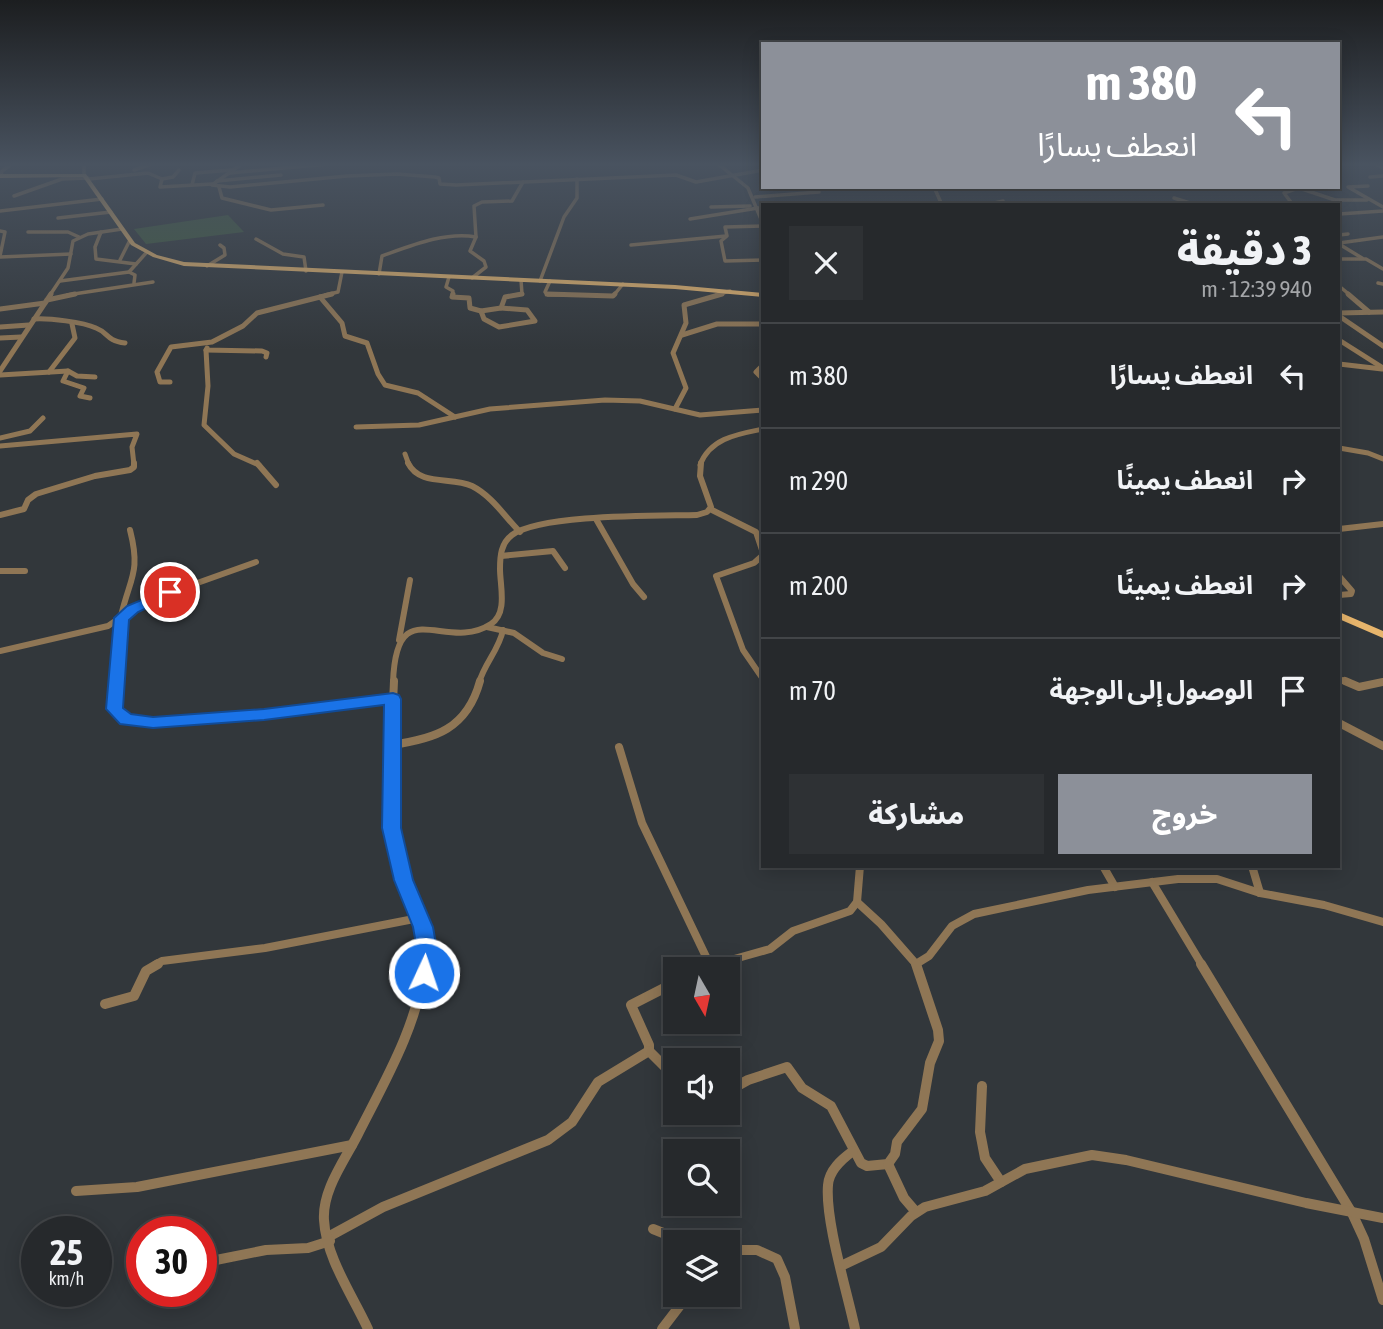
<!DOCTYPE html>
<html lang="ar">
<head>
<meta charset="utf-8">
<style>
  body { margin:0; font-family:"Asap Condensed","Noto Sans Arabic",sans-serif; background:#2e3134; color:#f1f3f6; direction:rtl; height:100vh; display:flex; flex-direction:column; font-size:26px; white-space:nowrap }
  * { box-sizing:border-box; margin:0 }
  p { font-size:23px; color:#a4a6a9 }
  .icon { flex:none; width:38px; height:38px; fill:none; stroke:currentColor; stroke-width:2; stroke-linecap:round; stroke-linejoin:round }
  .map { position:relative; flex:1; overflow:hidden; direction:ltr }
  .side { position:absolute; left:761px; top:203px; width:579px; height:665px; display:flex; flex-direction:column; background:#26292c; border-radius:0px; box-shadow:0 4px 18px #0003,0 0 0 2px #424548; direction:rtl }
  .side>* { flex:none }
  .guide { position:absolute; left:761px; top:42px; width:579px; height:147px; border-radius:0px; box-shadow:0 4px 18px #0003,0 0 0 2px #424548; direction:rtl; background:#8c9099; color:#fff; overflow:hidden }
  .needle { width:46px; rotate:171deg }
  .fabs { position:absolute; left:663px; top:957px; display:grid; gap:14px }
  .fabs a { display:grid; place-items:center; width:77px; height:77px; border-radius:0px; background:#26292c; box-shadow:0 4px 18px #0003,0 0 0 2px #424548; font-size:35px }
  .speed { position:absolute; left:21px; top:1216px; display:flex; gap:14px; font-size:35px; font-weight:700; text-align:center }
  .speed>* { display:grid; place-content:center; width:91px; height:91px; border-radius:50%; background:#26292c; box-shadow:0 4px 18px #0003,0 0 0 2px #424548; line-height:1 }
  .speed small { font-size:18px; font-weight:400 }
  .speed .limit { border:10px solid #d22; background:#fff; color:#111 }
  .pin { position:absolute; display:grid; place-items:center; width:60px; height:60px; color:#fff; margin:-30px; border:4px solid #fff; border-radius:50%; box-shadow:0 2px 7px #0007 }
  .me { position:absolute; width:77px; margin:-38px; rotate:3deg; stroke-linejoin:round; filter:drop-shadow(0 0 5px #0008) }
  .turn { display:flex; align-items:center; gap:24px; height:147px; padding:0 28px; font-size:32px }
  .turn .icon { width:91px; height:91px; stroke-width:2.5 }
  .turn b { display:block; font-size:49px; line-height:60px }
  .round { display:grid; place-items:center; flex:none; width:74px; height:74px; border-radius:0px; background:#2e3134 }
  .headline { display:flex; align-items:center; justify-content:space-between; height:119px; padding:0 28px }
  h1 { font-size:42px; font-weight:800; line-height:52px }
  .primary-button { display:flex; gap:14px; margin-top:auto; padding:14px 28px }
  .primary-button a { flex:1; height:80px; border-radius:0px; background:#8c9099; color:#fff; font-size:28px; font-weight:800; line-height:80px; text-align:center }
  .primary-button a+a { background:#2e3134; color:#f1f3f6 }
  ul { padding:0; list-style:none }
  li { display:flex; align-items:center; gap:21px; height:105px; padding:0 28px; border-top:2px solid #424548 }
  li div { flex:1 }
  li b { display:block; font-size:26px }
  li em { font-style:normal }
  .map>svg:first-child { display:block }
  .green { fill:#405b3e }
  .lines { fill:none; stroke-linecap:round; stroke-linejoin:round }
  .minor-far4 { stroke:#8f7655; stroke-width:3.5 }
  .minor-far3 { stroke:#8f7655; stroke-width:5 }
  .minor-far2 { stroke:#8f7655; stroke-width:6 }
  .minor-far1 { stroke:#8f7655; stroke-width:8 }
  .minor { stroke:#8f7655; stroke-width:10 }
  .primary { fill:#e7b56c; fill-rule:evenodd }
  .route { fill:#1a73e8; stroke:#114b97; stroke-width:2 }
</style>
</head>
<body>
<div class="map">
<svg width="1383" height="1329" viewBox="0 0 1383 1329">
  <rect width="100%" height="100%" fill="#32373b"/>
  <path class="green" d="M228 215 244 232 146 244 134 229Z"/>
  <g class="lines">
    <g class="minor-far4">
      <path d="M84 163V175"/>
      <path d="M243 163 212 185 230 187 347 176 397 174 435 177 439 178 440 184 456 185 676 175 696 182 763 170"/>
      <path d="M717 163 748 188 763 224"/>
      <path d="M1374 163 1383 168"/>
      <path d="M134 170 154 163"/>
      <path d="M229 173 339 163"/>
      <path d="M1 176 2 171 13 163"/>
      <path d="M1370 177 1383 176"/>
      <path d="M89 179 148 173 162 179 160 187 212 184"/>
      <path d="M162 179 173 177 179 170"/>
      <path d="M217 181 281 175"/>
      <path d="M192 185 195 173 231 170"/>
      <path d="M1368 186 1348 187 1383 207"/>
      <path d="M219 187 222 198 271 210 323 205"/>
      <path d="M934 187 942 205"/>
      <path d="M1302 189 1335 200H1367"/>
      <path d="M14 196 62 179 88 178"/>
      <path d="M755 197 819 192"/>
      <path d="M1174 198 1196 205"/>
      <path d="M986 205 1003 201"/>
      <path d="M1293 205 1284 193 1301 187"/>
      <path d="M711 207 750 206"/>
      <path d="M0 211 102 199"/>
      <path d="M1339 214 1383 211"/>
      <path d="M58 218 111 212"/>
      <path d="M690 219 758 208"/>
      <path d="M763 226 725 227 727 236 721 241 725 261 763 260"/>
      <path d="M0 231 5 232 0 256"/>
      <path d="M28 232H68L79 237"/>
      <path d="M101 232 95 247 96 259 136 264"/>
      <path d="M1339 235 1348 234"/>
      <path d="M476 237 474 206 482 202 512 201 523 182"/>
      <path d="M256 239 283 254 304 257 306 271"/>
      <path d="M1339 243 1383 237"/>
      <path d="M1339 244 1362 258"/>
      <path d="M631 245 726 236"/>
      <path d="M0 257 71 254"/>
      <path d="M1339 259H1366L1383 269"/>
      <path d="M120 260 130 240"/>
      <path d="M207 266 225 255 224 248 220 245"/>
      <path d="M379 274 382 256C410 246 446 231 476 237L470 251 484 261 486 267 472 278"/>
      <path d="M449 277 446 287 453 291 452 295"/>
      <path d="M60 281 129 272"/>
      <path d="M540 281 564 217 577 198V179"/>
      <path d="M550 281 545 292 548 295H570"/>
      <path d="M134 283 135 275 129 272 146 253"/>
      <path d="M1378 283 1383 284"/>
      <path d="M1339 286 1350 295"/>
      <path d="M50 295 68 268 73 241 88 234 122 229"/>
      <path d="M67 295 153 282"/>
      <path d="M325 295 338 292 342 272"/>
      <path d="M514 295 522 294 521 280"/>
      <path d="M614 295 623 284"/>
      <path d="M716 295 730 291"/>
    </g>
    <g class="minor-far3">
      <path d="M453 294 452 297 469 298 470 308 481 311 501 308 505 297 522 294"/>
      <path d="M547 294 613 296 615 294"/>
      <path d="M1348 294 1369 312"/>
      <path d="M320 297 342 323 345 336 367 343 378 374 385 385 418 393 455 417"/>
      <path d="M47 300 75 294"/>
      <path d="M0 309 45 303"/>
      <path d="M481 311 484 319 499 327 535 321 527 310 501 308"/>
      <path d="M1339 313 1383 312"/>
      <path d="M1339 316 1383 346"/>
      <path d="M34 319C49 318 83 322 96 328 109 333 105 340 125 343"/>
      <path d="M0 327 29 325"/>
      <path d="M682 335 717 324H763"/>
      <path d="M0 338 21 337"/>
      <path d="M1339 340 1383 368"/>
      <path d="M207 348 206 350 262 351 267 353 266 357"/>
      <path d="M206 350 208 386 204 425 234 454 259 465"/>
      <path d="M1339 364 1382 369"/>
      <path d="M763 365 756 372 763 379"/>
      <path d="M0 371 51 294"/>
      <path d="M68 371 63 381 84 388 80 396 90 398"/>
      <path d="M49 372 75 338 72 324"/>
      <path d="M0 375 68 371 77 376 95 377"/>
      <path d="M170 382H160L157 372 171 347 212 342 243 326 257 313 332 294"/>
      <path d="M675 409 686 388 673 353 686 323 684 305 722 294"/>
      <path d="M356 427 419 425 490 409 605 400 640 401 700 415 763 410"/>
      <path d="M0 438 30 431 43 418"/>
      <path d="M0 446 137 434 132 447 134 465"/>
      <path d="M1339 448 1368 453 1383 459"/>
      <path d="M405 454 409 465"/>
      <path d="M700 465C710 438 738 434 763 429"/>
    </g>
    <g class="minor-far2">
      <path d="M257 463 276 485"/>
      <path d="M408 463C420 487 452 476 472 486 492 496 505 517 520 532"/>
      <path d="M710 509 756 532 763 553"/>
      <path d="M0 515 24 509 28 500 36 494 95 476 130 470 134 467V463"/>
      <path d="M596 519 633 584 644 597"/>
      <path d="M1339 529 1383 524"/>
      <path d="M763 555 754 563 716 576 743 650 763 679"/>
      <path d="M501 556 553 551 565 568"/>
      <path d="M0 571H25"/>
      <path d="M1339 576 1352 591 1351 594 1339 595"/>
      <path d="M487 627 514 633 543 653 562 659"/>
      <path d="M399 640 410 580"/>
      <path d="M0 651 108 626 133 609 158 597 256 562"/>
      <path d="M1339 679 1349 683"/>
      <path d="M117 683C118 661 117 637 121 616 130 577 141 573 130 530"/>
      <path d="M393 683C396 589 445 654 491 624 508 613 500 586 500 569 500 556 501 543 512 535 542 514 657 516 697 515L707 512 711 507 700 476 701 463"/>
      <path d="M479 683C484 664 499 650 503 630"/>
      <path d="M1378 683 1383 682"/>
    </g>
    <g class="minor-far1">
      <path d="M117 681 115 713 126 720 153 722 263 714 393 699"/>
      <path d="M394 681C392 735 384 789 394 842 402 884 430 922 425 965"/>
      <path d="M1345 681 1359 687 1383 682"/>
      <path d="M1339 723 1383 746"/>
      <path d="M391 745C435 739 467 729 480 681"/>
      <path d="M619 747 642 823 710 965"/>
      <path d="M1103 866 1115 887"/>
      <path d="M1252 866 1260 893"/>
      <path d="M1152 882 1202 965"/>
      <path d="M857 902 881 924 916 964 929 956 952 926 974 914 1088 890 1178 879H1217L1260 893 1324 905 1383 922"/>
      <path d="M155 965 162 961 265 948 419 918"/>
      <path d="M713 965 770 949 793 931 850 911 857 902 860 866"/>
    </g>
    <g class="minor">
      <path d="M709 964 710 966"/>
      <path d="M1201 964 1352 1213 1364 1239 1383 1300"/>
      <path d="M702 970 717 964"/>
      <path d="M676 982 631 1005 649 1045V1051L666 1068 676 1084"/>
      <path d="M105 1004 134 996 146 971 158 964"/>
      <path d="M982 1086 980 1132 985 1158 1001 1182"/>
      <path d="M728 1091 748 1080 787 1067 802 1088 831 1106 861 1163 867 1166 888 1164 895 1154 897 1142 922 1109 930 1063 939 1041 938 1030 916 964"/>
      <path d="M853 1151C842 1159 829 1170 828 1185 825 1221 847 1291 855 1329"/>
      <path d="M888 1164 904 1198 916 1212"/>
      <path d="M76 1191 137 1187 352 1145"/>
      <path d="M653 1229 673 1237 701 1242"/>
      <path d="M328 1237 383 1207 548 1140 572 1122 598 1082 649 1051"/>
      <path d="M728 1250H757L777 1259 785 1277 795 1329"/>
      <path d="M201 1263 266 1250 308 1248 330 1241"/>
      <path d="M843 1265 881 1247 911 1216 925 1207 985 1191 1025 1169 1092 1155 1126 1160 1306 1203 1383 1218"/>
      <path d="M368 1329C353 1296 326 1258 324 1220 322 1189 346 1159 359 1132 386 1079 418 1024 425 964"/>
      <path d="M662 1329 688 1295"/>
    </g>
    <g class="primary">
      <path d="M0 174H86L135 243 157 255 184 262 675 285 763 293V297L675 289 184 266 153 257 131 245 83 177 0 178Z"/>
      <path d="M1339 612 1383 631V638L1339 619Z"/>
    </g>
  </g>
  <linearGradient id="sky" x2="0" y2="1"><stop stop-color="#1c1e20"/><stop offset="0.47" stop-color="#495360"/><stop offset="1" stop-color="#495360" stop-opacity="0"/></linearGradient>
  <rect width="1383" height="350" fill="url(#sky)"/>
  <path class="route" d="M170 588 177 592 175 595 138 612 129 620 123 708 131 714 153 717 264 709 393 693 399 695 401 699V828L413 880 433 927 436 944 431 979 424 982 416 979 413 973 416 944 413 927 394 880 382 828 384 705 264 720 153 728 120 724 106 709 114 618 127 606Z"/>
</svg>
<div class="fabs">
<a><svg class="needle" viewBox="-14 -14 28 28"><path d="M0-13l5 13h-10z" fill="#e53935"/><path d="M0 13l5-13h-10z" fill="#a4a6a9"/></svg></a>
<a><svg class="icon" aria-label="sound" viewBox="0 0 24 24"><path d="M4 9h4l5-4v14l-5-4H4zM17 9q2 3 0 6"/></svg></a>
<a><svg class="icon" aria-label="search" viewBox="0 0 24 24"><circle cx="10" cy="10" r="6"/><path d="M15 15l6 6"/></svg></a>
<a><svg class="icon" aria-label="layers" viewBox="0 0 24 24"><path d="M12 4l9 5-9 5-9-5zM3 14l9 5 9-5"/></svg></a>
</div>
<div class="speed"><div>25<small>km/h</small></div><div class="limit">30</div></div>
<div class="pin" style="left:170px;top:592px;background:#d93025"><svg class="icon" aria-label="arrive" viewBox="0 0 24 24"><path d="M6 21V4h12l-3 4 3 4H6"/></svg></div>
<svg class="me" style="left:424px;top:973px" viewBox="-20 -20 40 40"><circle r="17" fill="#1a73e8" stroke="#fff" stroke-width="3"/><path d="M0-11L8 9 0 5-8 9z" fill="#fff"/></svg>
<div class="guide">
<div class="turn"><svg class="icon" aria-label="left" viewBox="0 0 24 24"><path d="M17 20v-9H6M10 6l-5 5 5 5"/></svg><div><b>380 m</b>انعطف يسارًا</div></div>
</div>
<section class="side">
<div class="headline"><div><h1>3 دقيقة</h1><p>940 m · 12:39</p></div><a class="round"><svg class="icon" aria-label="close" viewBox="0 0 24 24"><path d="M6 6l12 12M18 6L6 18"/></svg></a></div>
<ul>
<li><svg class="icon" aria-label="left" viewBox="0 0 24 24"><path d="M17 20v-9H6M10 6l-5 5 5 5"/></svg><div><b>انعطف يسارًا</b></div><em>380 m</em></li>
<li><svg class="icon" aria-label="right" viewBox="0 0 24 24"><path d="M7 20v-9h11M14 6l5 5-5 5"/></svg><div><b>انعطف يمينًا</b></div><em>290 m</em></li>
<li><svg class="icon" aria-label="right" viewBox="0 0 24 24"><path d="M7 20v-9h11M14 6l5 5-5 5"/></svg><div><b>انعطف يمينًا</b></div><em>200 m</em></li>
<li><svg class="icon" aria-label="arrive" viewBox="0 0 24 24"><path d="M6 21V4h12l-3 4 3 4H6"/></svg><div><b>الوصول إلى الوجهة</b></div><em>70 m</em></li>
</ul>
<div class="primary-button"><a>خروج</a><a>مشاركة</a></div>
</section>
</div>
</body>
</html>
